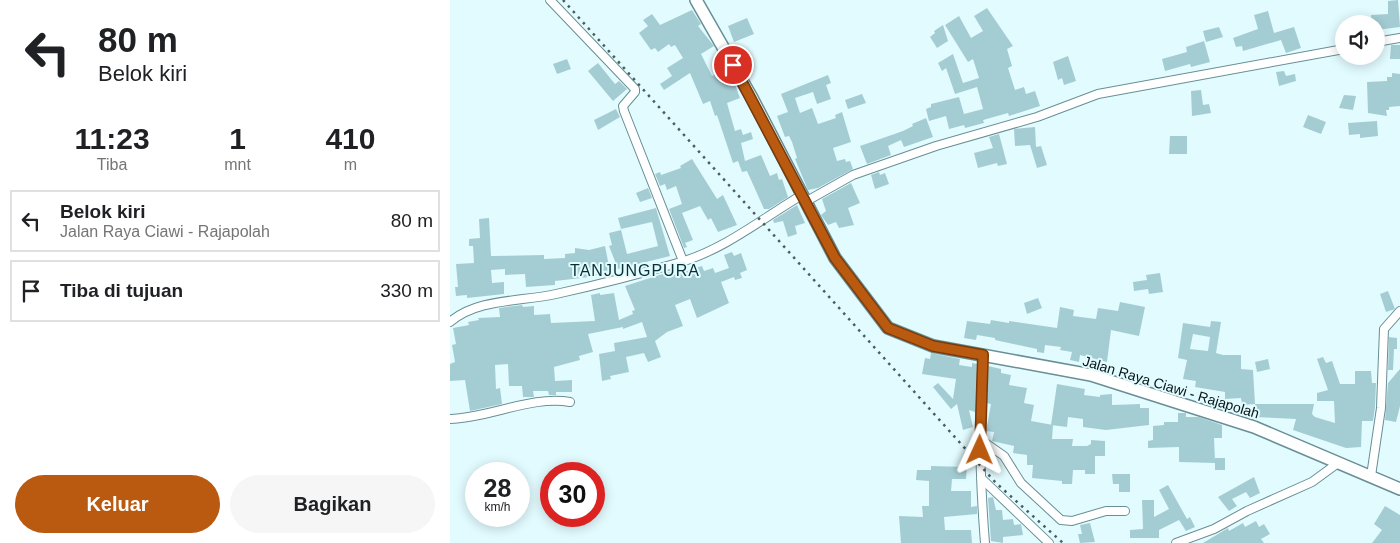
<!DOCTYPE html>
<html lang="id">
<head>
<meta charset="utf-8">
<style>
  body { margin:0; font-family:Arial,sans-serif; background:#f6f6f6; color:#202124; height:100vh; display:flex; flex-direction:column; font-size:19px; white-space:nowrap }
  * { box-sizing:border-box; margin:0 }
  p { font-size:16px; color:#757577 }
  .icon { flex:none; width:28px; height:28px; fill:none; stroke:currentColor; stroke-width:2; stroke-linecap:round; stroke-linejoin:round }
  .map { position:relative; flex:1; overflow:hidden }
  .side { display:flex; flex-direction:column; background:#fff; width:450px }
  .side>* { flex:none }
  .guide { background:#fff; color:#202124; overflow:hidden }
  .buttons { position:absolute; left:885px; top:15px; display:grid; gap:10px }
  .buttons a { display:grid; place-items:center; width:50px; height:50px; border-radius:50%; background:#fff; box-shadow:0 2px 12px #0003; font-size:25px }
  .speed { position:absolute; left:15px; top:462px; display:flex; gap:10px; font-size:25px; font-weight:700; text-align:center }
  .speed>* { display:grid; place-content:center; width:65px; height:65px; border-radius:50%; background:#fff; box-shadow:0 2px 12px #0003; line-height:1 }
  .speed small { font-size:12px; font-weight:400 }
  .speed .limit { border:8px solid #d22; background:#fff; color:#111 }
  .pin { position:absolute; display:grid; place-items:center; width:42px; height:42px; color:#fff; margin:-21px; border:2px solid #fff; border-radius:50%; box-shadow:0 1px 5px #0007 }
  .me { position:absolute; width:55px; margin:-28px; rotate:1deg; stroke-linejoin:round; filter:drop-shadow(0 0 4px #0008) }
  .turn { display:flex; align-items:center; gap:18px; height:105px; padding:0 15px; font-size:22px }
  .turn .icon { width:65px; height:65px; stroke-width:2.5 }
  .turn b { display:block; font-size:35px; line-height:42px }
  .eta { display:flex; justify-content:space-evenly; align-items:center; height:85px; text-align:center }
  .eta b { font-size:30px; font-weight:600; line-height:35px }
  .cta { display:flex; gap:10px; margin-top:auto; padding:10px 15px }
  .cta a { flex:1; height:58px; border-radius:30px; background:#b95a10; color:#fff; font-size:20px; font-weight:600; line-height:58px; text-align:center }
  .cta a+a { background:#f6f6f6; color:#202124 }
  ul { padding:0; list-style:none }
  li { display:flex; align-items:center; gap:15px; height:62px; margin:0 10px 8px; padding:0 5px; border:2px solid #e0e0e0; border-radius:0px }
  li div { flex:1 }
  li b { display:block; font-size:19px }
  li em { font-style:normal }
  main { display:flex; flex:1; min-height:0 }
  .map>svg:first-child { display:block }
  .building { fill:#a4cdd3; fill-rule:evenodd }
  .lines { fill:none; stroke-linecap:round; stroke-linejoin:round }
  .minor-casing { stroke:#688f95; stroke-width:10 }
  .highway-casing { stroke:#688f95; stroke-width:14 }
  .minor { stroke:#fff; stroke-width:8 }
  .highway { stroke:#fff; stroke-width:11 }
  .rail { stroke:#4a5c5e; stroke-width:2.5; stroke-dasharray:2.5 5; stroke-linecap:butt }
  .route-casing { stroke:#783a0a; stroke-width:12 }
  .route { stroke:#b95a10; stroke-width:9 }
  .labels { text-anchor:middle; stroke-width:4; stroke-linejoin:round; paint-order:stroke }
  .street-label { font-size:14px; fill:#061517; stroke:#e2fbff }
  .quarter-label { font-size:16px; letter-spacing:1px; fill:#073035; stroke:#e2fbff }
</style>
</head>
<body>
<main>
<section class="side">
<div class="guide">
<div class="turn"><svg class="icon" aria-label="left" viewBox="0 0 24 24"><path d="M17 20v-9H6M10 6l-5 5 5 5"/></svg><div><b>80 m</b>Belok kiri</div></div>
</div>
<div class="eta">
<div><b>11:23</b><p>Tiba</p></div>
<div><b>1</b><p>mnt</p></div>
<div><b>410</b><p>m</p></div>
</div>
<ul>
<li><svg class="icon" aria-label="left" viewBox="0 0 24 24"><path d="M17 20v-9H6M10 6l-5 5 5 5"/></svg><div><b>Belok kiri</b><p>Jalan Raya Ciawi - Rajapolah</p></div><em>80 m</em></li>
<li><svg class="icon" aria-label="arrive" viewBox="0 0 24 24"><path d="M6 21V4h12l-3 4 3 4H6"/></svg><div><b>Tiba di tujuan</b></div><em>330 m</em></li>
</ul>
<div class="cta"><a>Keluar</a><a>Bagikan</a></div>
</section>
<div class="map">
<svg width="950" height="543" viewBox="0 0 950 543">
  <rect width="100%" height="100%" fill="#e2fbff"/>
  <g class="building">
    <path d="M948 0 950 27 926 30V24H922L921 15 938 14V1Z"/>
    <path d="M537 8 563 46 557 49 562 66 558 68 565 90 574 87 576 94 585 91 590 106 559 116 558 113 533 120 534 123 515 128 514 125 499 129 496 116 479 121 476 109 481 107V104L509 97 514 114 533 109 527 87 505 94 496 68 492 71 488 63 503 54 513 83 529 78 523 59 518 62 495 25 509 16 521 38 533 31 524 16Z"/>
    <path d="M242 10 251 24 248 26 264 46 251 54 262 76 273 71 277 81 283 79 290 98 277 103 285 131 291 129 293 135 301 132 303 139 291 143 295 161 311 155 320 176 327 173 329 180 332 179 338 197 319 209H314L297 171 292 172 288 161 283 163 267 115 265 116 260 101 253 104 240 73 214 90 210 84 222 76 217 68 233 58 225 45 221 47 219 44 208 52 205 48 201 50 189 33 198 26 193 20 202 14 210 25Z"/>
    <path d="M818 11 824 33 844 27 851 48 836 53 831 40 793 51 792 46 786 47 783 38 808 29 804 15Z"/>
    <path d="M297 18 304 34 284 42 278 26Z"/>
    <path d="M493 25 498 41 487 48 480 37 485 33 484 31Z"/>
    <path d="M769 27 773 37 756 42 753 31Z"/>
    <path d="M754 41 760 62 741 67 740 64 715 71 712 59 737 52 736 47Z"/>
    <path d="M941 45H950V59H940Z"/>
    <path d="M618 56 626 81 614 85 612 78 608 80 603 62Z"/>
    <path d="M117 59 121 69 107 74 103 64Z"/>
    <path d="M148 63 165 84 169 81 177 89 163 101 138 71Z"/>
    <path d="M834 71 836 76 845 74 846 81 829 86 826 72Z"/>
    <path d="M942 73 950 74V106L939 107V110H936L937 116 918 113 917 82 937 81V77H942Z"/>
    <path d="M378 75 381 83 376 85 381 99 367 104 363 92 345 98 350 113 362 108 368 124 386 118 385 115 392 112 401 142 383 148 387 161 395 159 396 162 400 161 403 169 368 188 358 190 345 159 347 158 342 142 339 136 335 137 327 116 338 112 331 94Z"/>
    <path d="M751 90 753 105 759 104 761 113 742 116 741 91Z"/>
    <path d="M412 94 416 103 398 109 395 100Z"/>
    <path d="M894 95 906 96 903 110 889 108Z"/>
    <path d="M166 109 170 117 148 130 144 120Z"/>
    <path d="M858 115 876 122 871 134 853 127Z"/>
    <path d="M476 118 483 137 454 147 451 140 438 146 441 155 417 164 410 146 453 131 463 126 462 124Z"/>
    <path d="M927 121 928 136 910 138V134L899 135 898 123Z"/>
    <path d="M585 127 586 147 591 146 597 165 587 168 580 145 565 146 564 129Z"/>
    <path d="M549 134 557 164 548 166 547 163 528 168 524 153 543 148 539 137Z"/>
    <path d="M720 136H737V154H719Z"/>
    <path d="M242 159 267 199 273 195 287 225 268 232 261 218 258 220 250 206 232 213 243 240 235 243 237 247 234 248 219 209 232 204 226 186 217 190 215 184 210 186 205 174 210 172 211 175 231 168 230 166Z"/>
    <path d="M429 172 430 175 435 173 439 184 425 189 421 175Z"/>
    <path d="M401 183 410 203 398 208 404 225 389 228 386 222 378 225 371 215 376 211 372 199Z"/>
    <path d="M198 188 202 198 190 202 186 193Z"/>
    <path d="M347 205 355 223 345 226 347 234 338 237 333 221 324 223 323 220Z"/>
    <path d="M206 208 220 256 168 269 159 246 162 245 159 233 171 230 177 254 208 246 202 222 171 229 168 218Z"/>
    <path d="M39 218 41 256 94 255V259L115 258V254L125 253V248L139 250 155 246 160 271 140 277 105 281V285L76 287 75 274 55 275V269L41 270 42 283 54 282V294L17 298V295L6 296 5 287H8L6 264 24 263 23 246H19V239L30 238 29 219Z"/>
    <path d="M282 252 284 256 291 253 297 270 290 273 292 278 285 280 284 277 271 282 279 303 247 318 240 299 225 305 233 326 217 332 205 341 211 357 198 362 194 353 176 357 179 372 160 376 161 379 152 381 149 354 165 351 164 343 197 337 192 322 173 329V327L138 334 143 352 129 356 130 360 104 367 105 381 122 380V392H106V395H99L98 391H83L84 397H73L72 386H59L58 364 45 365 46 389 50 388 52 404 20 411 15 380 0 381V364L5 362 2 345 6 344 3 328 19 325 18 322 29 320 28 318 50 317 49 308 72 305 73 307 84 306V315L100 314 101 323 145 321 141 295 150 293V295L164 293 169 320 183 314 182 311 185 310 175 286 228 269 229 272 236 271 252 266 254 271 263 268 265 273 279 268 274 255Z"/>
    <path d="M710 273 713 292 699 294 698 289 684 291 683 282 697 280 696 275Z"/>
    <path d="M938 291 945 309 936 312 930 294Z"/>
    <path d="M588 298 592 308 577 314 574 303Z"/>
    <path d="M670 302 695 307 689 336 661 330 657 362 630 355 629 362 620 360 622 352 610 350 611 347 595 345 594 353 587 352V349L545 340V338L527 335 526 340 514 338 517 321 540 324 541 320 559 323V321L607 328 610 307 624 310 623 316 646 319 648 308 668 311Z"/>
    <path d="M761 321 771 322 766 353 773 355H791V369L803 370 805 404H864L862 414 865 417 885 423 884 401H867V393L878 390 867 359 873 357 876 363 882 361 890 384H905V371H921L922 383H926L925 407 923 421H912L911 447 896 448 843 430 846 419 805 417V404L792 405 791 398 775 399V392L745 387 746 381 733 379 737 360 728 358 733 323 760 327ZM743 334 760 337 758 351 740 349Z"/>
    <path d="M939 337 947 338V349H944L943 370H938Z"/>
    <path d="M481 353 510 359 509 365 522 367V363L527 364 525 412 519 410 523 427 513 430 507 404 501 409 483 387 488 383 503 399 506 379 472 374 475 358 480 359Z"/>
    <path d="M818 359 820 369 807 372 805 362Z"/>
    <path d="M538 366 551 369V373L561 375 559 385 577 388 574 403 584 405 581 421 603 425 602 439H623L622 446H637L641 444V440L655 441V456H645V474H635V470H623L622 484H612V481L582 478 583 465H577V455L563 453 564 446 542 441 544 432 536 431 541 404 536 403Z"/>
    <path d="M950 369V406L946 422 935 420 938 383Z"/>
    <path d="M607 384 635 389 634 395 650 397V395L662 394V405L690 404V408H699V425L656 430 633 427V419L618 417 617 427 601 425Z"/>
    <path d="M728 413H736V417H749L772 425V438H764L765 461V458H775V470H765V463L729 462V447L698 448V441L703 440V426L714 425V422H728Z"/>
    <path d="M481 466 517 467 516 479H502L501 491H521V507L527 506V514L494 517 495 530H521L522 543H451L449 516 473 517 472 506H479V481L466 480 467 470H481Z"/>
    <path d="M662 474H680V492H669V484H663Z"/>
    <path d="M804 477 810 493 800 498 796 492 782 499 787 506 779 511 768 497Z"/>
    <path d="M718 485 737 519 740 517 745 527 736 531 729 520 709 530V538H680V530L693 529 692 500H704V517L719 509 709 490Z"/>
    <path d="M543 497 546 510H552L553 520 563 519 564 525 571 524 573 535 553 537V543L541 541 538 498Z"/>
    <path d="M935 506 950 515V543H922L932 530 924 524Z"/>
    <path d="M806 521 809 527 814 524 820 534 811 539 814 543H753L778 528 779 531 793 523 795 527Z"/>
    <path d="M640 523 645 542 630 543 628 534H632L630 525Z"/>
  </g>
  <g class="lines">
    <g class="minor-casing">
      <g id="minor">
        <path d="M100 0 185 89V92L173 106 174 111 233 261"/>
        <path d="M926 42 950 38"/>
        <path d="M355 202 403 175 486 146 587 117 648 94 894 49"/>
        <path d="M0 322C28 298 71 302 106 294 147 285 190 274 231 262 275 249 313 218 352 195"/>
        <path d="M533 355C528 418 530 481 535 543"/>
        <path d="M0 419C39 418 83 395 120 402"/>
        <path d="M531 440 554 456 571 483 611 520 622 521 656 511H675"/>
        <path d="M921 476 931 408 934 329 950 311"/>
        <path d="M531 478 599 543"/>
        <path d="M726 543 764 529 797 511 862 482 888 463"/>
      </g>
    </g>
    <g class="highway-casing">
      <path id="highway" d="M246 0 302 98 385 258 438 328 483 346 641 375 804 427 950 489"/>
    </g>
    <use href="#minor" class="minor"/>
    <use href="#highway" class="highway"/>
    <path class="rail" d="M113 0 546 483 613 543"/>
  </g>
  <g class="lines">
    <g class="route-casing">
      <path id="route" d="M283 65 385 258 438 328 483 346 533 355 530 450"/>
    </g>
    <use href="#route" class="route"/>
  </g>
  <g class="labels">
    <g class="street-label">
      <text transform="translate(721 387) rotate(17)" y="5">Jalan Raya Ciawi - Rajapolah</text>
    </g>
    <g class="quarter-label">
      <text x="185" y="276">TANJUNGPURA</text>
    </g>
  </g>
</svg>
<div class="buttons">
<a><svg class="icon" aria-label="sound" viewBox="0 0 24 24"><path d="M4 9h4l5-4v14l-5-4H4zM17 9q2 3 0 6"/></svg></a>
</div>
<div class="speed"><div>28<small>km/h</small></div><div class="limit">30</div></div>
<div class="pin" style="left:283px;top:65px;background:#d93025"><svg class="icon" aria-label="arrive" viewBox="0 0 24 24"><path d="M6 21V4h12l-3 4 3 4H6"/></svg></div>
<svg class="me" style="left:530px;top:450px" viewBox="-20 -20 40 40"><path d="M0-17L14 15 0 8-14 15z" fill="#b95a10" stroke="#fff" stroke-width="4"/></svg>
</div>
</main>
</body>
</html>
